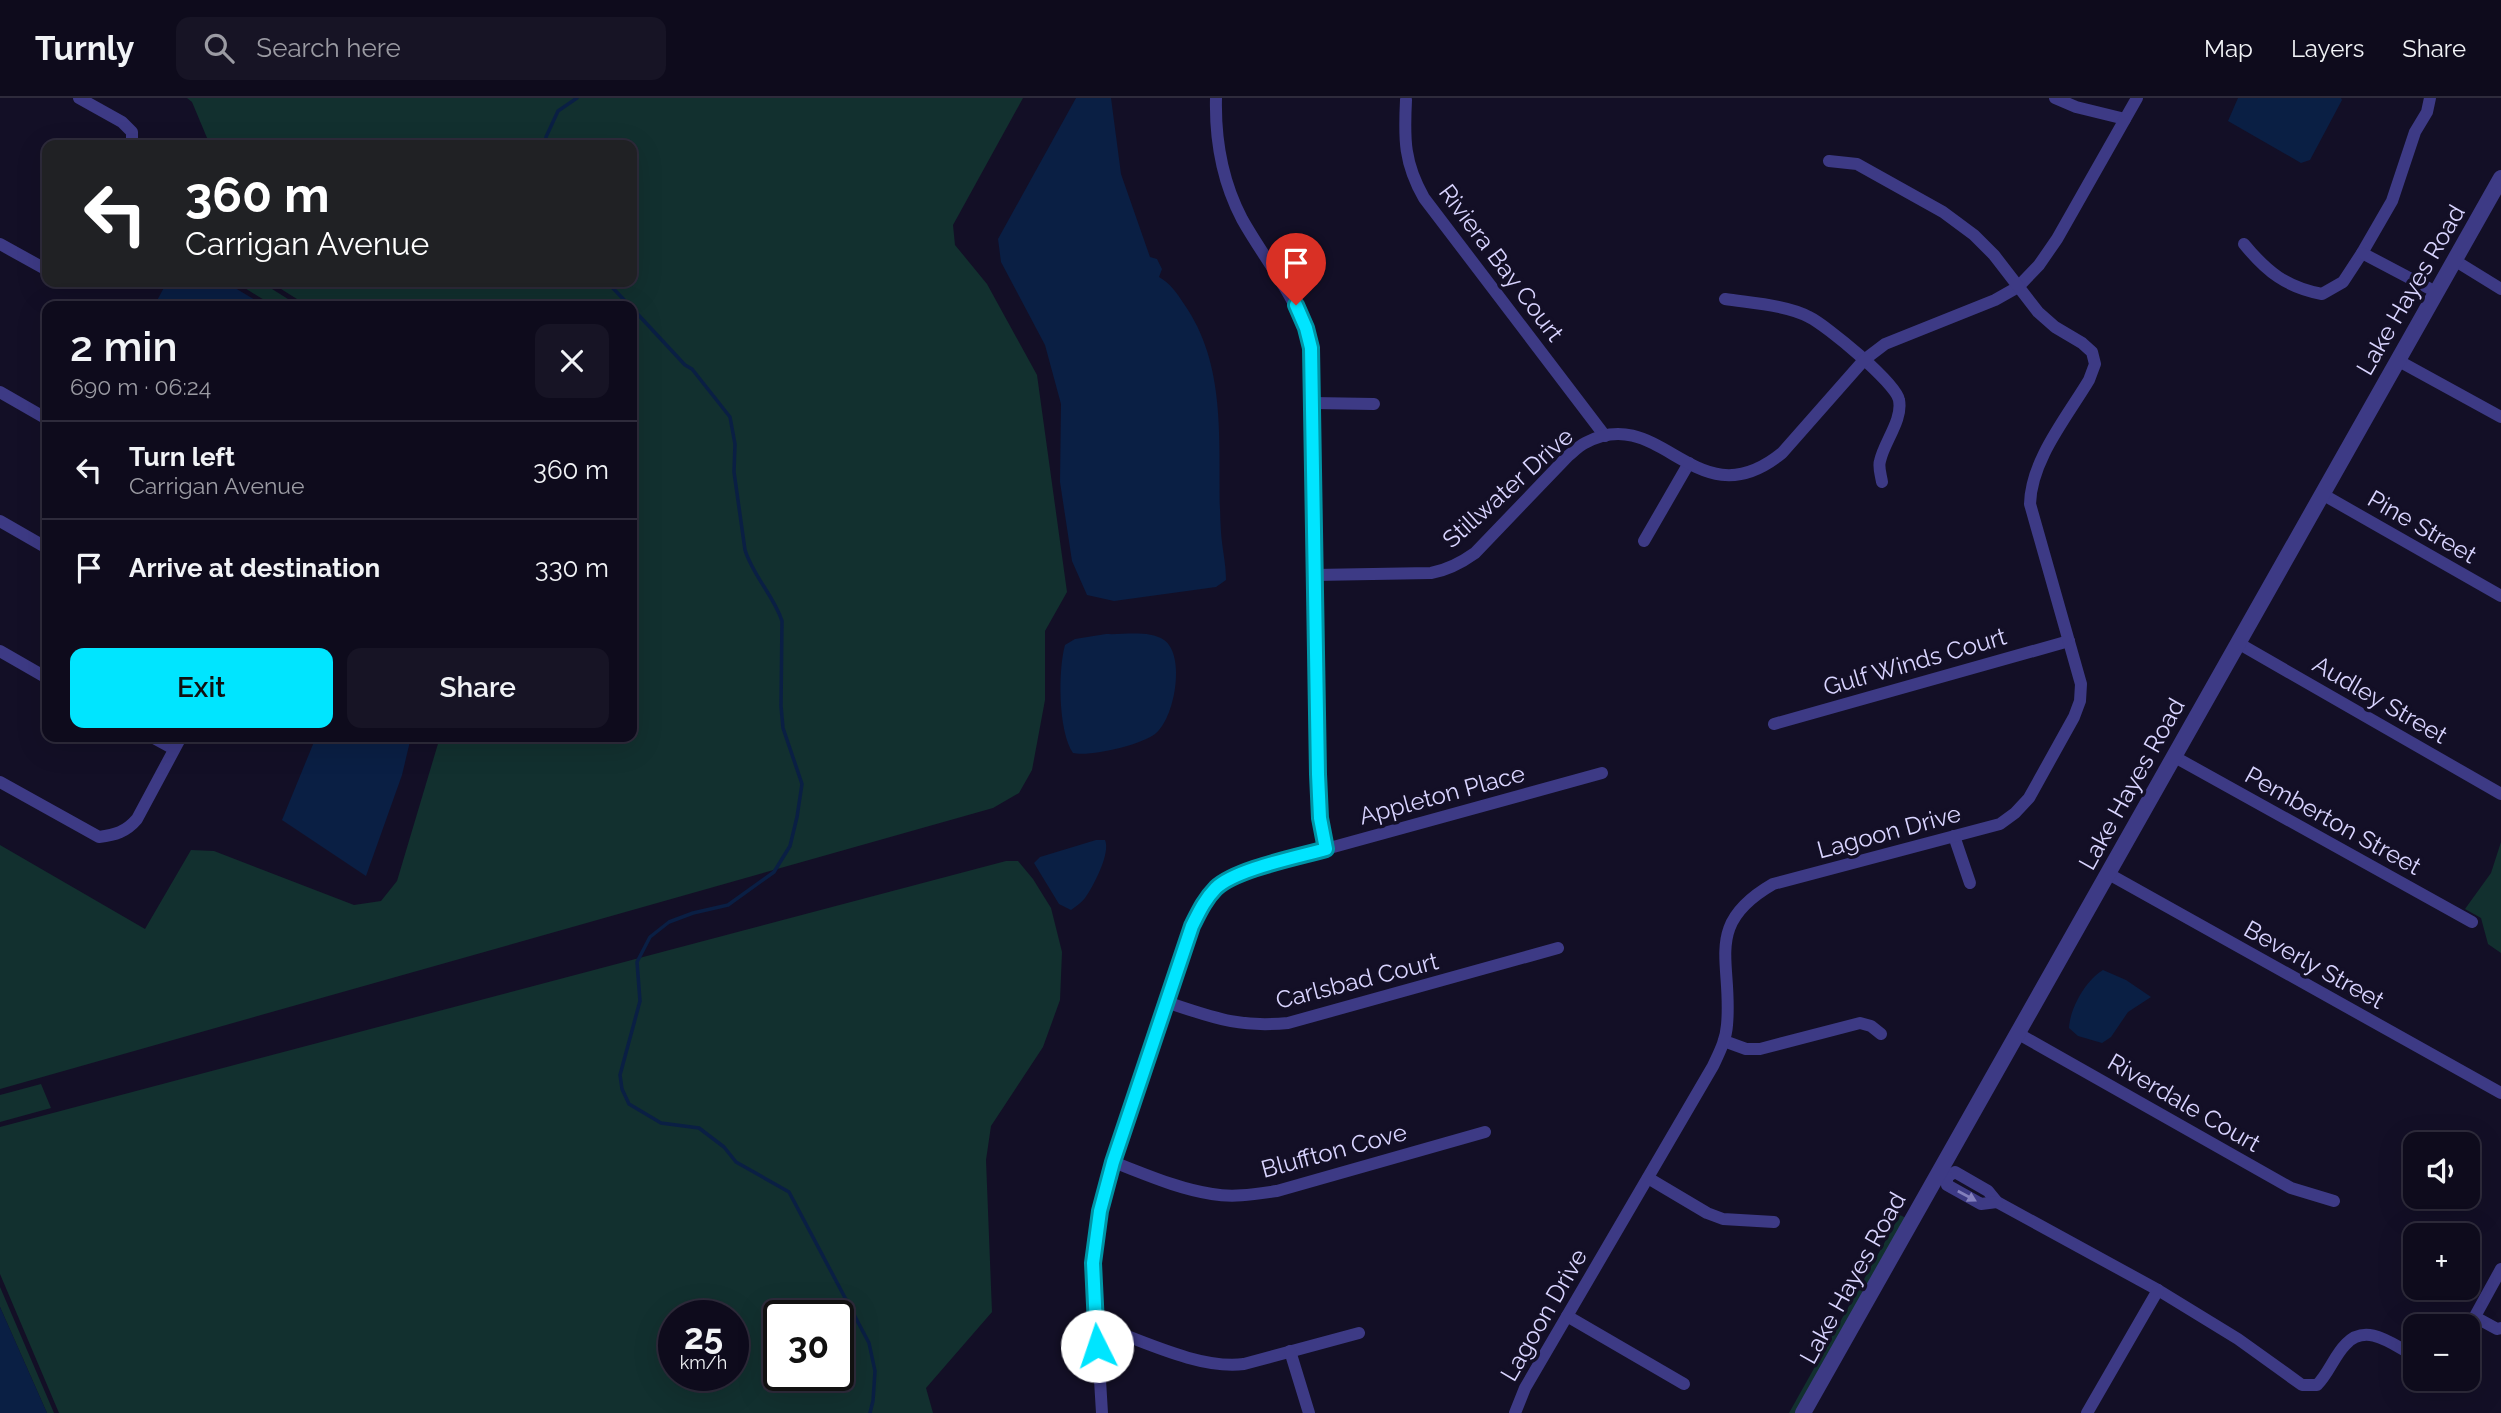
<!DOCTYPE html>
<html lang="en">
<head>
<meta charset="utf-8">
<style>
  body { margin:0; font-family:Raleway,sans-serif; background:#171425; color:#f1f3f6; height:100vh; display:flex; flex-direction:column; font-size:26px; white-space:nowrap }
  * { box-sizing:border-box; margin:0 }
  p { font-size:23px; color:#9b9ba3 }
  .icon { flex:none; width:38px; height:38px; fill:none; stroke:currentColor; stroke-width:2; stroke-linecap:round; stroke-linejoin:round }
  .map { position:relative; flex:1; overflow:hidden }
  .drawer { position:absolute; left:42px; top:203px; width:595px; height:441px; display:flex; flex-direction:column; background:#0e0b1c; border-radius:14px; box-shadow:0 7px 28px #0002,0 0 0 2px #2e2b3b }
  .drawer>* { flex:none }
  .hud { position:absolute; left:42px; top:42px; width:595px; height:147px; border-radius:14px; box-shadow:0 7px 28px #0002,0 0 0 2px #2e2b3b; background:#202124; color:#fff; overflow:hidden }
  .fabs { position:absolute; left:2403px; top:1034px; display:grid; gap:14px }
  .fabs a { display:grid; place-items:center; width:77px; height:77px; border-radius:14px; background:#0e0b1c; box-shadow:0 7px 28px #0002,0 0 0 2px #2e2b3b; font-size:35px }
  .speed { position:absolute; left:658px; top:1202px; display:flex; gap:14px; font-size:35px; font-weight:700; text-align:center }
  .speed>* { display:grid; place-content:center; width:91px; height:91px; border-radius:50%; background:#0e0b1c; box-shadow:0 7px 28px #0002,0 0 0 2px #2e2b3b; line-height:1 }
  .speed small { font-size:18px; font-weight:400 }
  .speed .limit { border:4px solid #111; border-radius:10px; background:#fff; color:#111 }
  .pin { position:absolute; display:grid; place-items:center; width:60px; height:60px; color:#fff; margin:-72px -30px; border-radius:50% 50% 50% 0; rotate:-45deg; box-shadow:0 0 7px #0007 }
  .pin .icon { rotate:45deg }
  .me { position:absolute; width:77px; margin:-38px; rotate:356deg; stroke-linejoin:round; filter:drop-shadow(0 0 5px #0008) }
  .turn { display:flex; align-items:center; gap:24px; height:147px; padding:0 28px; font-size:32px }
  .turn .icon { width:91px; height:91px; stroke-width:2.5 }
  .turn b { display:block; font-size:49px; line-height:60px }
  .round { display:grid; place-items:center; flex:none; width:74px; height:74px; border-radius:14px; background:#171425 }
  .summary { display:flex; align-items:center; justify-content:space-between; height:119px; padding:0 28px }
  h1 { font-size:42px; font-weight:600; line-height:52px }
  .cta { display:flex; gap:14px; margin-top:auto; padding:14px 28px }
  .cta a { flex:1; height:80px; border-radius:14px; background:#00e5ff; color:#111; font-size:28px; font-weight:600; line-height:80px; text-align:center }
  .cta a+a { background:#171425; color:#f1f3f6 }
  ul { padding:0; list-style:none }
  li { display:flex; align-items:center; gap:21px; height:98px; padding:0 28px; border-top:2px solid #2e2b3b }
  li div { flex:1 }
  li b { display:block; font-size:26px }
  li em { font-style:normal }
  header { display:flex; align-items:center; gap:42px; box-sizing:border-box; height:98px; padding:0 35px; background:#0e0b1c; border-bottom:2px solid #2e2b3b }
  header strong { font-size:33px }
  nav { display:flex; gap:38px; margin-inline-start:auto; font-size:24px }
  .search { width:490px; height:63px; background:#171425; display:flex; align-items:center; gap:18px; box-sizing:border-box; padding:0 24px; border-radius:14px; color:#9b9ba3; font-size:26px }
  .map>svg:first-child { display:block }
  .green { fill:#12302f; fill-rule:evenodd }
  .water { fill:#0a1f44 }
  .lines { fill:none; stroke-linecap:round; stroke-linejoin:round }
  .stream { stroke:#0a1f44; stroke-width:3.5 }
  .minor { stroke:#3d3a85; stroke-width:12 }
  .tertiary { stroke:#3d3a85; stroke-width:16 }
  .oneway { fill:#837fbc }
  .route-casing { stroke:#0095a6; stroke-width:18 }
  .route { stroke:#00e5ff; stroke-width:12 }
  .labels { text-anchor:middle; stroke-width:7; stroke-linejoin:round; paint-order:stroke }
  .street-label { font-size:24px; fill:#d9d4ff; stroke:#130f26 }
</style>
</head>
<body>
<header>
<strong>Turnly</strong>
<div class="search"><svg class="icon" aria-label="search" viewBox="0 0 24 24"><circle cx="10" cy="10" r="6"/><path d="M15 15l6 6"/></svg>Search here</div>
<nav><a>Map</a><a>Layers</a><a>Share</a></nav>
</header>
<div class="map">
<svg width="2501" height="1315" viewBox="0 0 2501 1315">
  <rect width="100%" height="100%" fill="#130f26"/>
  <g class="green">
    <path d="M187 0H1023L953 127 955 147 987 186 1037 277 1067 494 1045 533V602L1032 672 1019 695 993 710 0 991V747L145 831 191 752 214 753 354 807 381 803 397 783 440 639H632V208H308L270 184H632V47H210L192 4Z"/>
    <path d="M235 184H261L299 208H274Z"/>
    <path d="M2501 744V855L2488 846 2481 820 2465 811 2491 775Z"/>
    <path d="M1006 763H1018L1033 781 1051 810 1062 854 1060 902 1043 949 991 1028 986 1062 992 1214 926 1290 933 1315H59L0 1176V1029ZM733 1218V1278H674V1218ZM838 1218V1278H779V1218Z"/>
    <path d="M41 986 51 1010 0 1024V997Z"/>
    <path d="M1900 1117 1906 1120 1796 1315H1789Z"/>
    <path d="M0 1189 54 1315H47L0 1209Z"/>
  </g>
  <g class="water">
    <path d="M1076 0H1111L1121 76 1150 159 1157 161 1162 171 1159 179C1170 185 1177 195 1184 206 1231 273 1216 357 1221 434 1222 450 1226 465 1226 482L1216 489 1114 503 1087 497 1072 463 1060 384 1061 306 1045 247 1001 164 998 141Z"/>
    <path d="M2238 0H2341L2342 2 2310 62 2301 65 2228 23Z"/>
    <path d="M167 184H225L265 208H154Z"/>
    <path d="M1106 536C1124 537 1149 532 1164 542 1186 557 1175 621 1155 636 1141 647 1090 659 1073 655 1058 633 1058 572 1065 547L1075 541Z"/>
    <path d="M316 639H411L402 677 366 778 282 722Z"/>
    <path d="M1096 742H1105C1111 755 1093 789 1085 800 1081 805 1076 808 1071 812L1059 806 1034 765 1040 759Z"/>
    <path d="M2103 872 2126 882 2151 899 2128 914 2111 939 2102 945 2078 938 2069 930C2070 910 2086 882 2103 872Z"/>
    <path d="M0 1209 47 1315H0Z"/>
  </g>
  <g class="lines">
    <g class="stream">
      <path d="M545 47 546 39 558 13 577 0"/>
      <path d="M607 184 630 208"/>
      <path d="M632 210 685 267 692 271 730 319 735 346 734 374 745 452C753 478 774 498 782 523L781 608 783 630 802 686 797 719 790 748 774 774 728 807 693 815 669 824 650 839 637 864 640 903 620 977 622 991 629 1006 661 1025 699 1030 724 1049 736 1064 789 1094 869 1245 875 1273 873 1303 870 1315"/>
    </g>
    <g class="minor">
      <path d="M79 0 122 24 132 34V47"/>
      <path d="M1216 0C1215 42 1222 83 1242 121 1266 164 1299 201 1311 250L1318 676 1320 720 1326 751"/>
      <path d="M2055 0 2076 9 2125 21"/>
      <path d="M1406 2C1404 41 1404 65 1424 100L1605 338"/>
      <path d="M0 146 47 172"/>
      <path d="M2244 146C2267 174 2286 189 2322 196L2343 184 2362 155 2392 103 2415 34 2427 14 2430 0"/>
      <path d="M2362 155 2436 194"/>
      <path d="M2454 162 2501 191"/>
      <path d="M1725 201C1750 205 1787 207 1809 219 1826 227 1896 285 1899 302 1903 322 1884 344 1880 363 1878 369 1881 377 1882 384"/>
      <path d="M2397 262 2501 319"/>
      <path d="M0 294 47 321"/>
      <path d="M1313 305 1374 306"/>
      <path d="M2322 396 2501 498"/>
      <path d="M0 423 47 450"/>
      <path d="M1644 443 1689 365"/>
      <path d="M1314 477 1431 475C1448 472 1461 465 1475 455L1568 358C1573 354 1579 348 1585 345 1662 303 1696 425 1782 355L1864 262 1885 246 1995 202 2018 189 2039 167 2057 141 2137 0"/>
      <path d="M2238 545 2501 696"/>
      <path d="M0 553 47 580"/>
      <path d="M1774 626 2069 543"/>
      <path d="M152 639 174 651"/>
      <path d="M2173 658 2472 824"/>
      <path d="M0 684 99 739C115 737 126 734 137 721L181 639"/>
      <path d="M1954 738 1970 785"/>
      <path d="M2107 775 2501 995"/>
      <path d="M1166 904C1212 919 1237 930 1288 925L1558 850"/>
      <path d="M2017 935 2291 1090 2334 1103"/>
      <path d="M1724 943 1746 951H1760L1860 925 1871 928 1881 936"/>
      <path d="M1113 1064C1145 1076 1178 1091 1212 1096 1234 1100 1256 1096 1277 1093L1485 1034"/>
      <path d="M1939 1074 1947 1079 1955 1074 1988 1093 1997 1104 2158 1192 2238 1241 2302 1287H2317C2329 1275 2334 1258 2346 1246 2367 1224 2393 1247 2415 1258"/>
      <path d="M1947 1079V1087L1981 1106 1997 1104"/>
      <path d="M1648 1080 1707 1115 1723 1121 1774 1124"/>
      <path d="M1567 1218 1684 1286"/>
      <path d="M2475 1219 2497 1231 2501 1230"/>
      <path d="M1095 1226C1139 1241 1199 1272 1244 1266L1359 1235"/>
      <path d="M2468 1231 2501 1171"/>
      <path d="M1290 1253 1309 1315"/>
      <path d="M1102 1315 1093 1165 1100 1113 1113 1064 1166 904 1192 828 1202 808 1217 789 1236 778 1326 751 1602 675"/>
      <path d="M1515 1315 1525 1290 1713 968C1719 955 1726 942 1727 927 1733 863 1702 827 1773 786L2000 726 2015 715 2029 700 2074 619 2080 603 2081 586 2030 406C2031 362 2067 319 2089 282L2095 266 2092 254 2082 245 2055 229 2038 214 1994 157 1974 137 1943 114 1857 66 1829 63"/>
      <path d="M2087 1315 2158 1192"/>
    </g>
    <path class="tertiary" d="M1803 1315 2501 80"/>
  </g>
  <defs><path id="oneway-solid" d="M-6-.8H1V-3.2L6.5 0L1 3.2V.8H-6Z" transform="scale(1.75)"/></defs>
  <use class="oneway" href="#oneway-solid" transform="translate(1967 1098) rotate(29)"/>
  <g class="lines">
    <g class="route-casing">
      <path id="route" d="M1097 1248 1093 1165 1100 1113 1113 1064 1192 828C1199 814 1205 801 1216 790 1236 771 1298 759 1326 751L1320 720 1318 676 1311 250 1306 230 1296 207"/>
    </g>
    <use href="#route" class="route"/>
  </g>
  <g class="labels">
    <g class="street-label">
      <text transform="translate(1501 165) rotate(53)" y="8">Riviera Bay Court</text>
      <text transform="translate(2411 192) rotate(-60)" y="8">Lake Hayes Road</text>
      <text transform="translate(1508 390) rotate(-42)" y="8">Stillwater Drive</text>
      <text transform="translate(2422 429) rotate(30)" y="8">Pine Street</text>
      <text transform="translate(1915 564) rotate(-16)" y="8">Gulf Winds Court</text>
      <text transform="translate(2380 602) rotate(30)" y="8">Audley Street</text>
      <text transform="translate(2132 686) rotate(-61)" y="8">Lake Hayes Road</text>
      <text transform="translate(1442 697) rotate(-15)" y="8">Appleton Place</text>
      <text transform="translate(2333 723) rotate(29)" y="8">Pemberton Street</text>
      <text transform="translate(1889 734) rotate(-15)" y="8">Lagoon Drive</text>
      <text transform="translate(2314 867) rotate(29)" y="8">Beverly Street</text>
      <text transform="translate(1357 883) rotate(-14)" y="8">Carlsbad Court</text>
      <text transform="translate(2184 1005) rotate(30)" y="8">Riverdale Court</text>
      <text transform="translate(1334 1053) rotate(-15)" y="8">Bluffton Cove</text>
      <text transform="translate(1853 1180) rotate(-61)" y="8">Lake Hayes Road</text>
      <text transform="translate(1544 1217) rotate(-60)" y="8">Lagoon Drive</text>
    </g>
  </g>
</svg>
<div class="fabs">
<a><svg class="icon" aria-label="sound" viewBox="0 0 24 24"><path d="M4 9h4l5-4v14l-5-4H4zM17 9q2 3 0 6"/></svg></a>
<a>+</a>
<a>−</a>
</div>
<div class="speed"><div>25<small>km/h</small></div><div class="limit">30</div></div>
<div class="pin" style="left:1296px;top:207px;background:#d93025"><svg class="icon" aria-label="arrive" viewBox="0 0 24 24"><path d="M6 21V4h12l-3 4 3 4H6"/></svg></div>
<svg class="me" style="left:1097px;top:1248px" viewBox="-20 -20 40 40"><circle r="19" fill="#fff"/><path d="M0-13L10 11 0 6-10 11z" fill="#00e5ff"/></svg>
<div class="hud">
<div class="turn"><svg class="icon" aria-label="left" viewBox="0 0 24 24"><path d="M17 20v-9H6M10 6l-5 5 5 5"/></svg><div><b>360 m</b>Carrigan Avenue</div></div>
</div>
<section class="drawer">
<div class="summary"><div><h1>2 min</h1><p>690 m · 06:24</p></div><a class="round"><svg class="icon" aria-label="close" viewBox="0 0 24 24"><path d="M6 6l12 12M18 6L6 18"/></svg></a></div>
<ul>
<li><svg class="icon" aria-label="left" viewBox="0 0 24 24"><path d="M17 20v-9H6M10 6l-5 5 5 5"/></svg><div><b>Turn left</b><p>Carrigan Avenue</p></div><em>360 m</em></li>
<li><svg class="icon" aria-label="arrive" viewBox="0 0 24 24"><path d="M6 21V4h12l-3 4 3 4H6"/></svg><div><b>Arrive at destination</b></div><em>330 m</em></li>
</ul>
<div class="cta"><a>Exit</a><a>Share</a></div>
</section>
</div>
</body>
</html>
